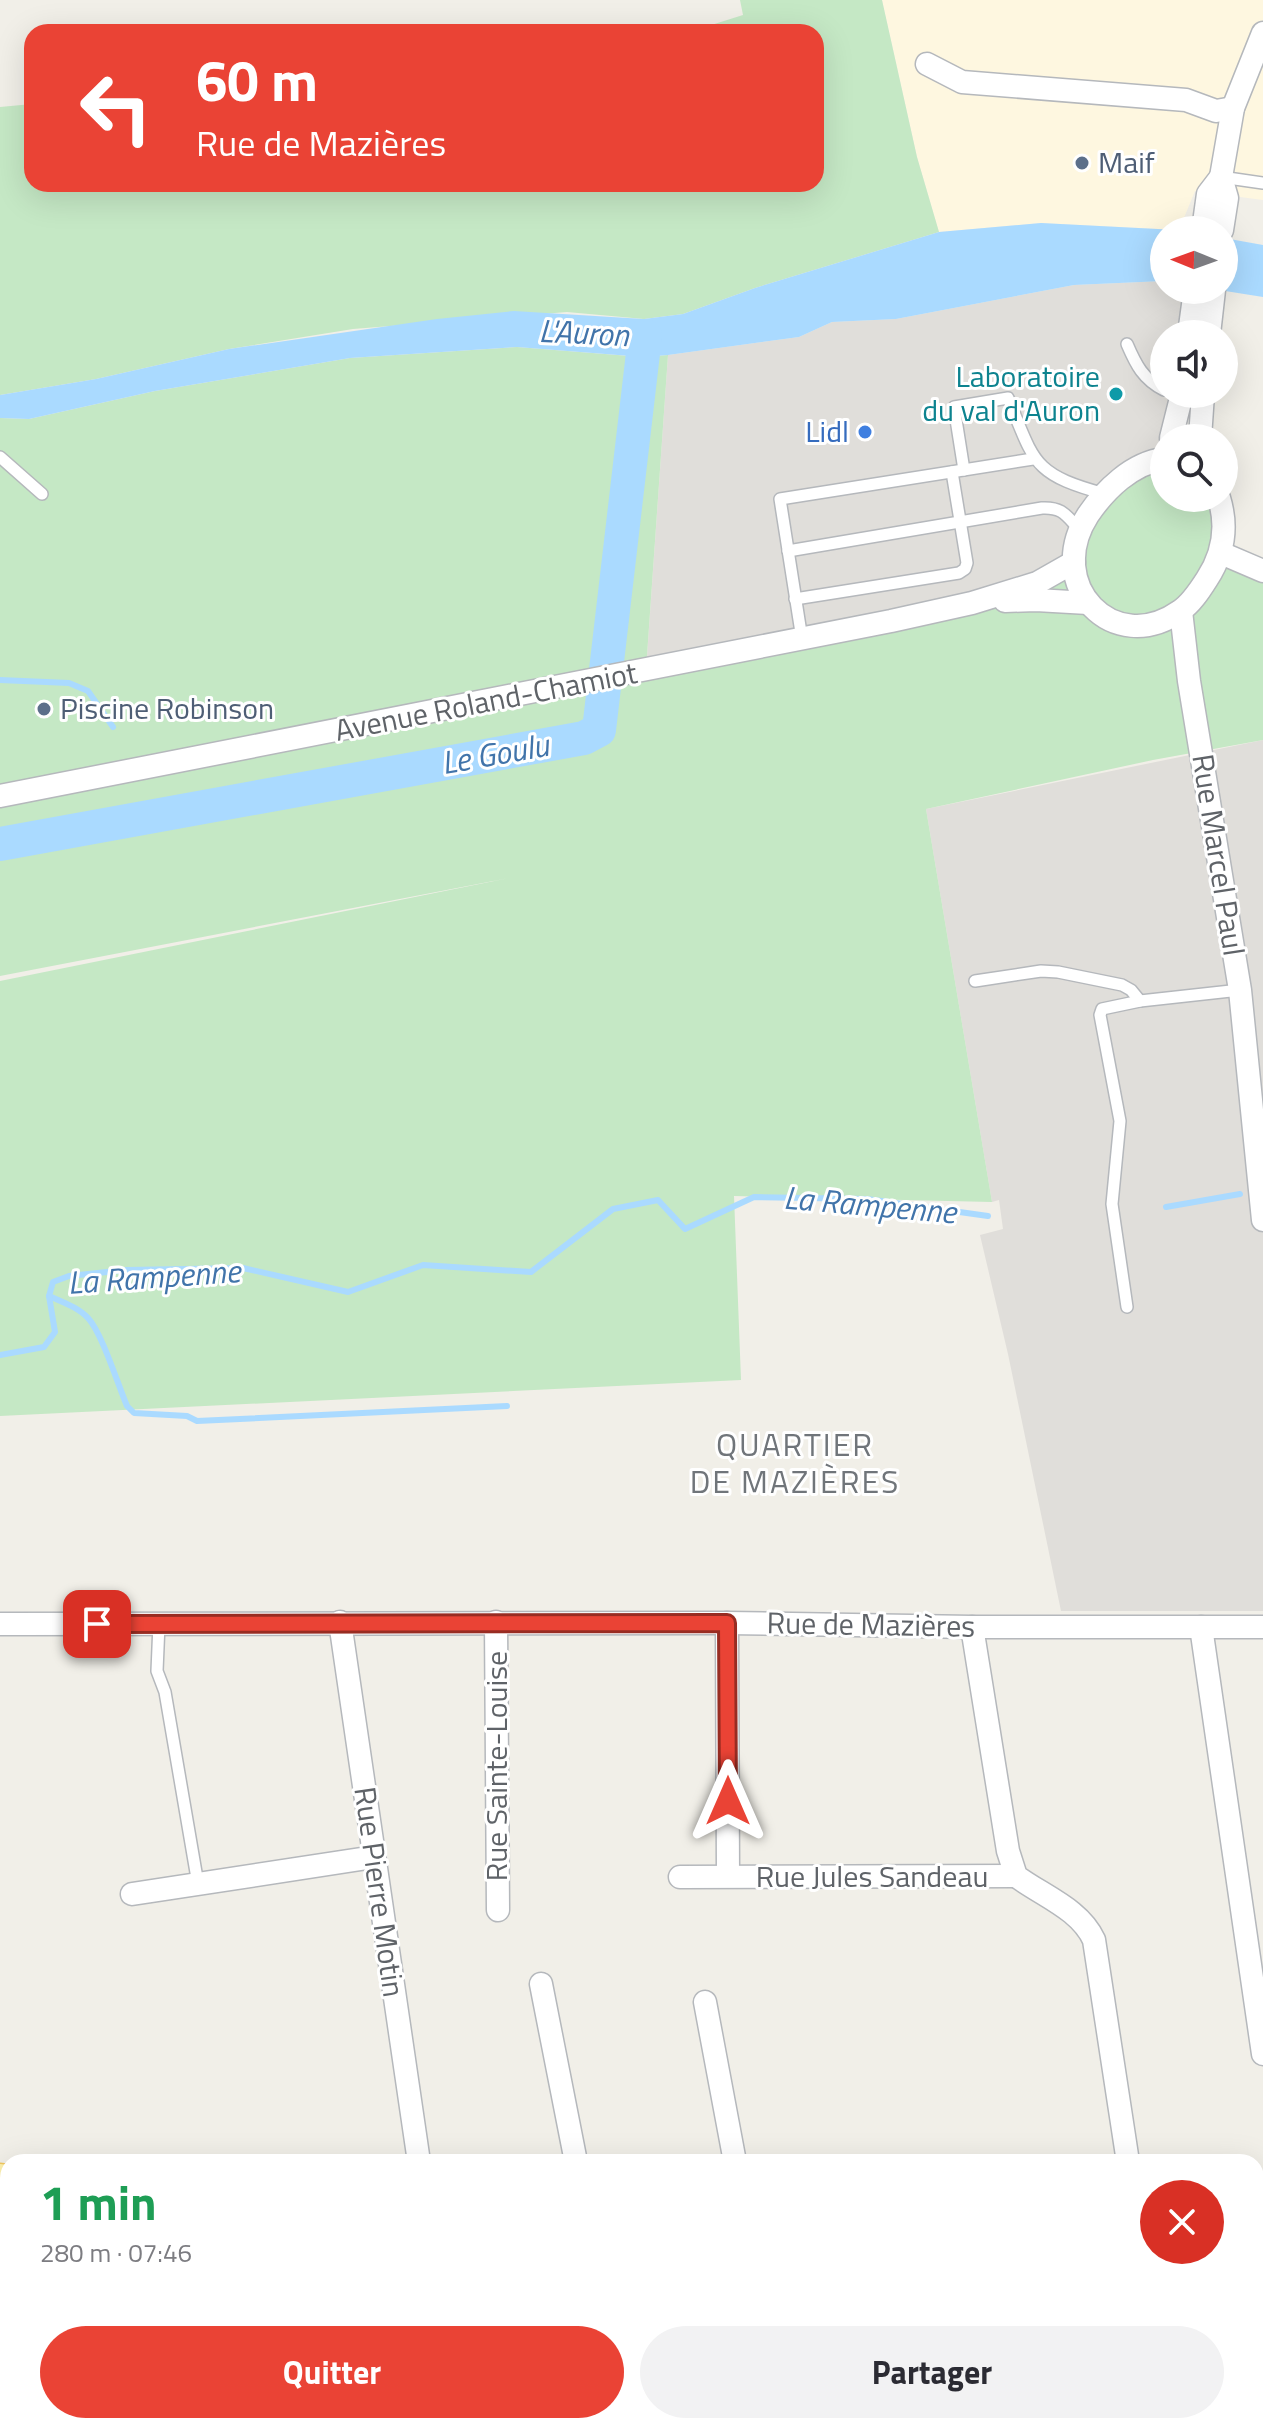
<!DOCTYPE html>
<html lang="fr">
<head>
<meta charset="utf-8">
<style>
  body { margin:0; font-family:"Titillium Web",sans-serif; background:#f2f2f3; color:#2b2b33; height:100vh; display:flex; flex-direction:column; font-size:30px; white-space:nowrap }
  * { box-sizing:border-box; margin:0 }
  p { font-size:26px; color:#7c7c81 }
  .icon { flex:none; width:44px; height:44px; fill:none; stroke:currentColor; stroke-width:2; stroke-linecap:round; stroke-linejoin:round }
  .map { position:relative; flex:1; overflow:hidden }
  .panel { position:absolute; left:0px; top:2154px; width:1264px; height:280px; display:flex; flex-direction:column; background:#fff; border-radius:24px 24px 0 0; box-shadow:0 8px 32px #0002 }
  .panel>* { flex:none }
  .top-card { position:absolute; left:24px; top:24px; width:800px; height:168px; border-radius:24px; box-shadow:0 8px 32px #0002; background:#ea4335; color:#fff; overflow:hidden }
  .needle { width:52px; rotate:271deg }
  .tools { position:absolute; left:1150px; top:216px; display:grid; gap:16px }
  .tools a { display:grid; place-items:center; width:88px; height:88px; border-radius:50%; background:#fff; box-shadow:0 8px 32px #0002; font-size:40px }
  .pin { position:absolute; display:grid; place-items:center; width:68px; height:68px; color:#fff; margin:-34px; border-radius:16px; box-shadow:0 4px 12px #0006 }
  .me { position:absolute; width:88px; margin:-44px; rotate:0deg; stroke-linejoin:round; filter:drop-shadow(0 0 6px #0008) }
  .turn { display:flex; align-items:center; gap:28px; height:168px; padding:0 40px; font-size:36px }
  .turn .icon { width:104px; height:104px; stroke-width:2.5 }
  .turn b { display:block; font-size:56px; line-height:68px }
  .round { display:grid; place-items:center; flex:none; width:84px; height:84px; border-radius:42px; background:#f2f2f3 }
  .summary { display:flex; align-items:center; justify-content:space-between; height:136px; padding:0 40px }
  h1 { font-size:48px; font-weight:700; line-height:60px; color:#1e9e55 }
  .action { display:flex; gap:16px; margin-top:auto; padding:16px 40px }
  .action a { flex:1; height:92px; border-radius:48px; background:#ea4335; color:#fff; font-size:32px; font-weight:700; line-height:92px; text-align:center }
  .action a+a { background:#f2f2f3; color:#2b2b33 }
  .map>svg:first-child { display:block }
  .commercial { fill:#fef7e0 }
  .industrial { fill:#e0deda }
  .green { fill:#c5e8c5 }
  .water { fill:#aadaff }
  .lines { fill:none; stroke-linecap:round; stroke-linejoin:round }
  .stream { stroke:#aadaff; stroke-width:6 }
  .river { stroke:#aadaff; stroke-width:34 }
  .service-casing { stroke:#b5b8bc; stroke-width:14 }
  .minor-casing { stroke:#b5b8bc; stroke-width:25 }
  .primary-casing { stroke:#f2c960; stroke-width:37 }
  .service { stroke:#fff; stroke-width:11 }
  .minor { stroke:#fff; stroke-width:22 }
  .primary { stroke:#fff2af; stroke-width:34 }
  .route-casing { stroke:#982c22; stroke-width:20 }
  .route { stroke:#ea4335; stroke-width:14 }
  .service-dot { fill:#5c6f8a; stroke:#fff; stroke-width:3 }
  .culture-dot { fill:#0f9aa8; stroke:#fff; stroke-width:3 }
  .shop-dot { fill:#3f7fe0; stroke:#fff; stroke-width:3 }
  .labels { text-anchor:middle; stroke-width:6; stroke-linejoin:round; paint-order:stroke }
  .service-label { font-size:30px; fill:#4e5e75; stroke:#fff; text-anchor:start }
  .culture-label { font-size:30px; fill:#0d838f; stroke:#fff; text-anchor:end }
  .shop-label { font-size:30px; fill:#366cbe; stroke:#fff; text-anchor:end }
  .street-label { font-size:30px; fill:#5f6368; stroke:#fff }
  .water-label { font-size:32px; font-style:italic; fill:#4174aa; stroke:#fff }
  .neighbourhood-label { font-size:32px; letter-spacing:2px; fill:#70757a; stroke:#fff }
</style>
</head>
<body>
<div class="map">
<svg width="1263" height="2434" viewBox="0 0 1263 2434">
  <rect width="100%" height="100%" fill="#f1efe8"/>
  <path class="commercial" d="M882 0H1263V200L1195 191 1179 230 1041 223 939 232 917 157Z"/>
  <g class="industrial">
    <path d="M1164 281V290H1195L1189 334H1164V394H1182L1164 438V446L1074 548 1037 583 646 671 668 355 799 337 832 322 896 319 1074 285Z"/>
    <path d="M1263 740V1611H1061L1008 1354 980 1235 1003 1229 999 1200 992 1202 926 809Z"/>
  </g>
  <g class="green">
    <path d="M740 0H882L917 157 939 232 755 288 683 314 644 319 567 312 353 329 229 349 96 379 0 395V107L32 104V184H816V32H689L743 15Z"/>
    <path d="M517 347 642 357 668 355 646 670 891 621 1058 569 1099 498 1164 459V498H1219L1221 553 1263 571V740L1153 760 926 809 992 1202 734 1196 741 1380 0 1416V981L509 878 0 976V418L29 419 155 391 350 358Z"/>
  </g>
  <g class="water">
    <path d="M1041 223 1177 230H1164V281L1074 285 896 319 832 322 799 337 668 355 643 357 517 347 350 358 155 391 29 419 0 418V395L96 379 229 349 437 319 514 311 644 319 683 314 755 288 939 232Z"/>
    <path d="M1224 238 1263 245V297L1219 290H1224Z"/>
  </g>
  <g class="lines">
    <g class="stream">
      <path d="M0 680 69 683 88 691 113 727"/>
      <path d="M1166 1207 1240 1194"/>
      <path d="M49 1296C62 1302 78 1307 88 1318 102 1333 118 1385 127 1406L134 1413 187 1416 197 1421 507 1406"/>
      <path d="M0 1355 44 1347 55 1332 49 1296 53 1282 69 1276 126 1270 243 1268 348 1292 423 1265 531 1272 613 1209 658 1200 685 1229 754 1197 867 1199 988 1216"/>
    </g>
    <path class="river" d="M0 844 584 738 599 730 645 336"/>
    <g class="service-casing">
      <g id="service">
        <path d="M1221 177 1263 183"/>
        <path d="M1127 344C1136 365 1143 379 1164 390"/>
        <path d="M0 457 42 494"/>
        <path d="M964 470 954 407 1008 398C1035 463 1032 474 1105 494"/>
        <path d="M788 551 1042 508C1062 507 1066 515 1079 529"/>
        <path d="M795 599 959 573 965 569 967 563 952 472"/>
        <path d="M802 639 780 499 1033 459"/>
        <path d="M975 981 1041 971 1058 972 1122 985 1131 990 1140 1001"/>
        <path d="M1127 1307 1112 1204 1120 1121 1100 1015 1102 1009 1140 1001 1240 990"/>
        <path d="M159 1624 157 1671 165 1692 198 1884"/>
      </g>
    </g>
    <g class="minor-casing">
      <g id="minor">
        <path d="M927 64 962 82 1186 100 1216 111 1233 108"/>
        <path d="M1203 230 1208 194 1221 177"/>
        <path d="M1222 230 1227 198 1221 177 1233 108 1263 33"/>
        <path d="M1189 334 1195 290"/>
        <path d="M1209 334 1214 290"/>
        <path d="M1171 438 1182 394"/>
        <path d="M1200 438 1203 394"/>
        <path d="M1164 459C1132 463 1105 490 1088 515 1043 585 1114 658 1180 611 1191 604 1200 590 1207 579 1224 553 1228 527 1219 498"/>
        <path d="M1221 553 1263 571"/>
        <path d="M1005 601 1036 600 1088 603"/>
        <path d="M1181 611 1189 681 1240 990 1263 1220"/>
        <path d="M0 796 891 621 972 603 1037 583 1074 562"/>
        <path d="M340 1622 419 2162"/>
        <path d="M496 1622 498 1910"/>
        <path d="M727 1623 728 1876"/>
        <path d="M0 1624 727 1623 972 1627H1263"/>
        <path d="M972 1627 1008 1851 1016 1876C1043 1896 1080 1909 1094 1940L1128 2162"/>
        <path d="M1201 1627 1263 2054"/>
        <path d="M680 1877 1016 1876"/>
        <path d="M132 1894 374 1857"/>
        <path d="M541 1984 576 2162"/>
        <path d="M705 2002 735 2162"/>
        <path d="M435 2434 437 2426"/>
        <path d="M691 2434 692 2426"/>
      </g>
    </g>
    <g class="primary-casing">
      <g id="primary">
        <path d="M0 2181 8 2183"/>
        <path d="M1197 2426 1234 2434"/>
      </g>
    </g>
    <use href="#service" class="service"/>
    <use href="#minor" class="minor"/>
    <use href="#primary" class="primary"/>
  </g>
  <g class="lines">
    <g class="route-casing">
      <path id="route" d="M97 1624 727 1623 728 1801"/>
    </g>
    <use href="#route" class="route"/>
  </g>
  <g class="service-dot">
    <circle cx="1082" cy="163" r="8"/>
    <circle cx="44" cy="709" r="8"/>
  </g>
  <circle class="culture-dot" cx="1116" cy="394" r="8"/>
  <circle class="shop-dot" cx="865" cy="432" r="8"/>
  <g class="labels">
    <g class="service-label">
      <text x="1098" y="173">Maif</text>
      <text x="60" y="719">Piscine Robinson</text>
    </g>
    <g class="culture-label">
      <text x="1100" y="387">Laboratoire<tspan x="1100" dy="34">du val d'Auron</tspan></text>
    </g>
    <g class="shop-label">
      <text x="849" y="442">Lidl</text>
    </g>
    <g class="street-label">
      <text transform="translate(486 702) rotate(-11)" y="10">Avenue Roland-Chamiot</text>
      <text transform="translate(1218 855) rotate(81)" y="10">Rue Marcel Paul</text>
      <text transform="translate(871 1625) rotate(1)" y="10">Rue de Mazières</text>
      <text transform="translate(497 1766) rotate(-90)" y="10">Rue Sainte-Louise</text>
      <text x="872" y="1887">Rue Jules Sandeau</text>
      <text transform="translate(379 1892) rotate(82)" y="10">Rue Pierre Motin</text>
    </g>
    <g class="water-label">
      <text transform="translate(584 333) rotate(3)" y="11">L'Auron</text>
      <text transform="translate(495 754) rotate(-10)" y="11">Le Goulu</text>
      <text transform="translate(870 1205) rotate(5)" y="11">La Rampenne</text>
      <text transform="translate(154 1277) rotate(-4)" y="11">La Rampenne</text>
    </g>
    <g class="neighbourhood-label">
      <text x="795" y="1456">QUARTIER<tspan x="795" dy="37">DE MAZIÈRES</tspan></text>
    </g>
  </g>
</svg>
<div class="tools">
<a><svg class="needle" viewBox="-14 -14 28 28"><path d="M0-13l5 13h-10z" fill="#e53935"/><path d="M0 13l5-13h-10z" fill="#7c7c81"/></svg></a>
<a><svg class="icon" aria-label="sound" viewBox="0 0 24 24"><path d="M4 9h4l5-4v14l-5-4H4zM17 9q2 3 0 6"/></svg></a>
<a><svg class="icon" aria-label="search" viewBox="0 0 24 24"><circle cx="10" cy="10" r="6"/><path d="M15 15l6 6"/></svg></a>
</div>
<div class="pin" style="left:97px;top:1624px;background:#d93025"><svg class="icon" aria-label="arrive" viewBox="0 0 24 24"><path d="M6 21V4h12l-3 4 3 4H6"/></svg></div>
<svg class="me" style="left:728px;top:1801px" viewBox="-20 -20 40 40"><path d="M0-17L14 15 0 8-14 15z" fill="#ea4335" stroke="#fff" stroke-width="4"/></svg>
<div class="top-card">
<div class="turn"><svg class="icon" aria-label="left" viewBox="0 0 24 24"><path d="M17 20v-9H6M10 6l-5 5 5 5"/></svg><div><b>60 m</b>Rue de Mazières</div></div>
</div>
<section class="panel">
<div class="summary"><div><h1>1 min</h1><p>280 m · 07:46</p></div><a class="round" style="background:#d93025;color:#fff"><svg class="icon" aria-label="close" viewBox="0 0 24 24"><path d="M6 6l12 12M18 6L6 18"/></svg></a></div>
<div class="action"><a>Quitter</a><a>Partager</a></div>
</section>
</div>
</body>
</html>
